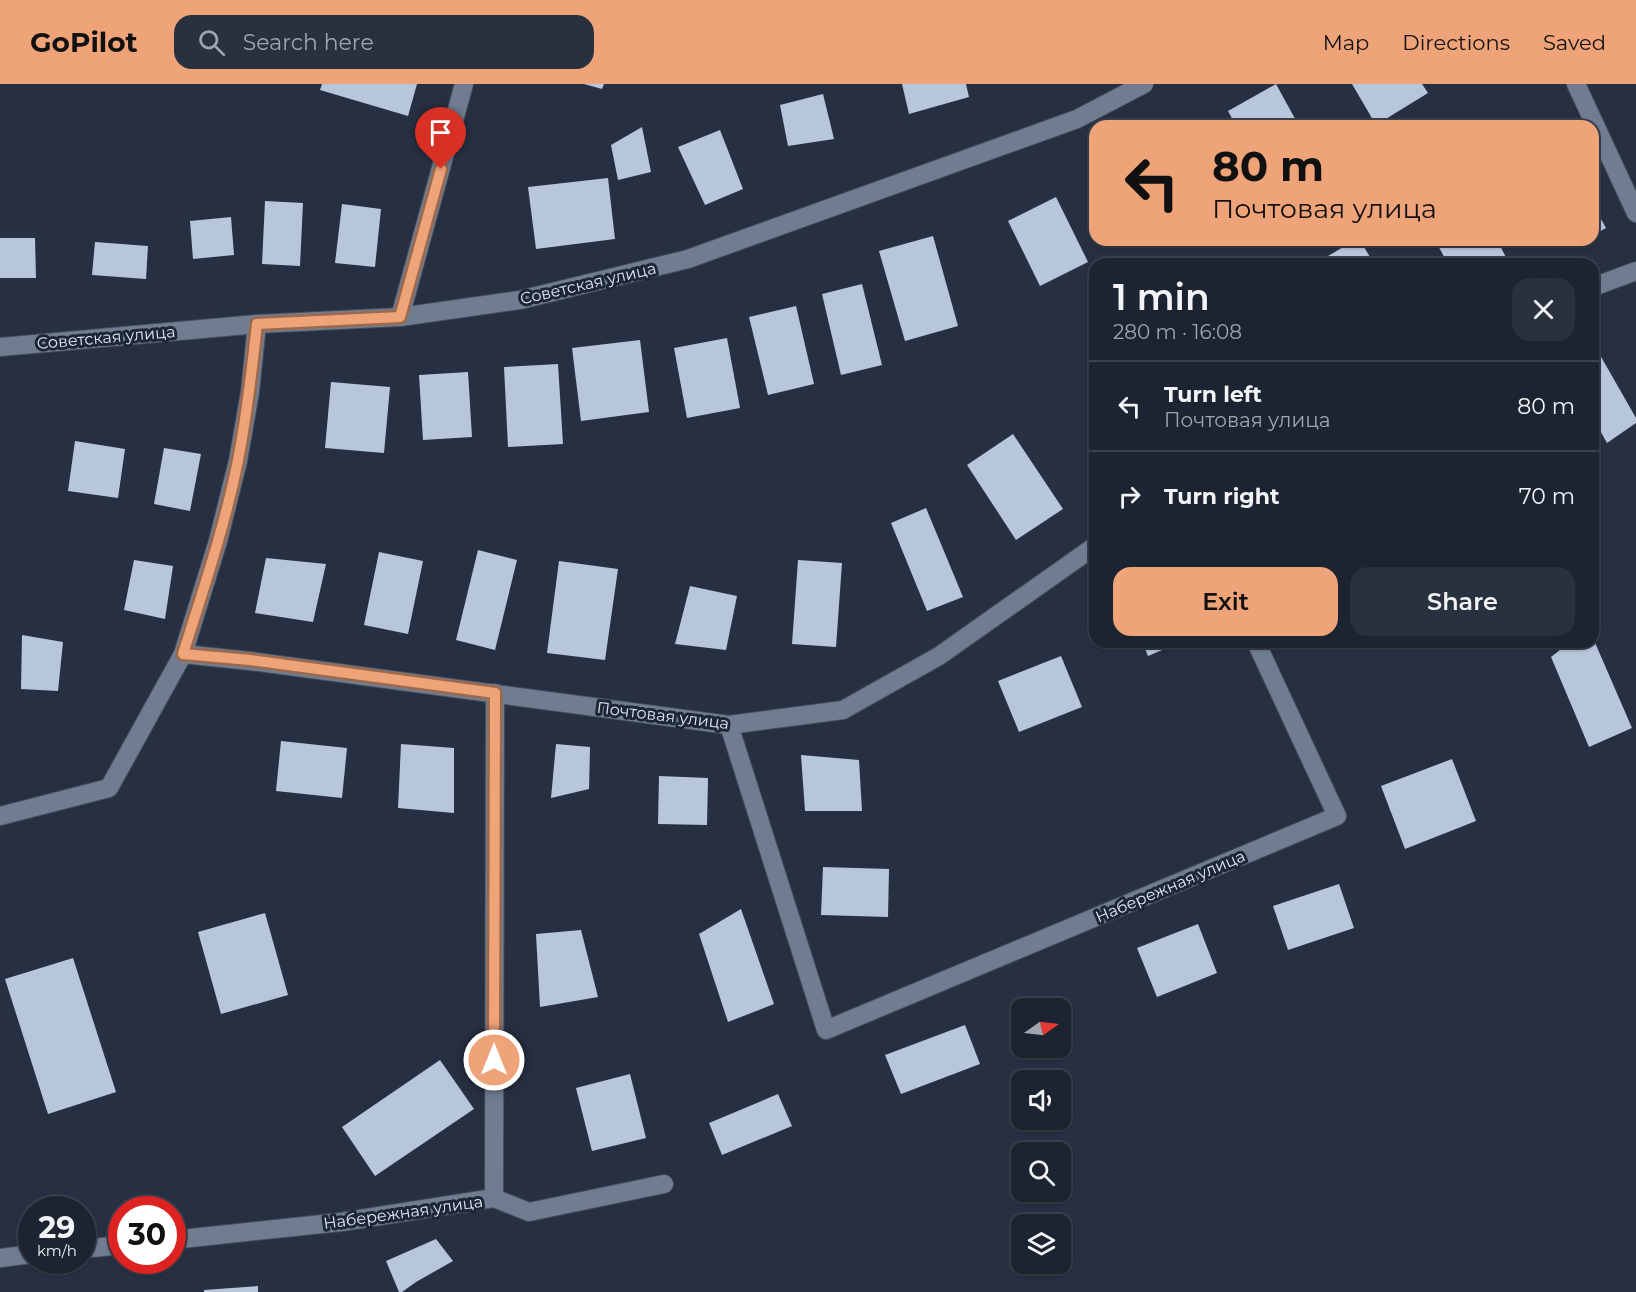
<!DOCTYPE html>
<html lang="en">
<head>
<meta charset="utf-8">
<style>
  body { margin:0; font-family:Montserrat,sans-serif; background:#29303e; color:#f1f3f6; height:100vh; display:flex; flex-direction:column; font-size:22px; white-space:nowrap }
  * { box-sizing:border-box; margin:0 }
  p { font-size:20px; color:#a0a4ac }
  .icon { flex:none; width:33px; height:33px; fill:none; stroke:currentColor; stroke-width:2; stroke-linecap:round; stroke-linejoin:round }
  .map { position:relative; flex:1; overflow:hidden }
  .panel { position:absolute; left:1089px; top:174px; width:510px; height:390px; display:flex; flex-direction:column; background:#1c2432; border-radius:18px; box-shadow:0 2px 4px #0004,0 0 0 2px #3a414d }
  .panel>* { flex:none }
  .banner { position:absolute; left:1089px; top:36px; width:510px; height:126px; border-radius:18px; box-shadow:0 2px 4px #0004,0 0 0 2px #3a414d; background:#efa378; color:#111; overflow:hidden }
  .needle { width:39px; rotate:76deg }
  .buttons { position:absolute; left:1011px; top:914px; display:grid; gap:12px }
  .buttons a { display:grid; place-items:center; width:60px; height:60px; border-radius:12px; background:#1c2432; box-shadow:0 2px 4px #0004,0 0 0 2px #3a414d; font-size:30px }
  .speed { position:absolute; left:18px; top:1112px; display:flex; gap:12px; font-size:30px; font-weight:700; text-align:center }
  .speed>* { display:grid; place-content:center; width:78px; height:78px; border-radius:50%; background:#1c2432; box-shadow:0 2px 4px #0004,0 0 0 2px #3a414d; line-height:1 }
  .speed small { font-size:15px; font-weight:400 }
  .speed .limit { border:9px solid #d22; background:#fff; color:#111 }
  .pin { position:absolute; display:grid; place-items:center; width:51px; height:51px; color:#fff; margin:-62px -26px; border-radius:50% 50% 50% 0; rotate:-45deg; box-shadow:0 0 6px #0007 }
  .pin .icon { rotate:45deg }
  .me { position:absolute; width:66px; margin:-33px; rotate:0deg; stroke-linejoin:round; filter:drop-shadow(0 0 4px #0008) }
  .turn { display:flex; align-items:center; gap:21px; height:126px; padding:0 24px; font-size:27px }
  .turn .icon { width:78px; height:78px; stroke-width:2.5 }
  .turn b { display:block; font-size:42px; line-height:51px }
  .round { display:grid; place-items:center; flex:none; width:63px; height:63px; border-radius:18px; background:#29303e }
  .head { display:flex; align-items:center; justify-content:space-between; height:102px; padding:0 24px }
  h1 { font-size:36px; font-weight:600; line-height:45px }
  .button { display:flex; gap:12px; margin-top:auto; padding:12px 24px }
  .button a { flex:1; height:69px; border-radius:18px; background:#efa378; color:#111; font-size:24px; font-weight:600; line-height:69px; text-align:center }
  .button a+a { background:#29303e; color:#f1f3f6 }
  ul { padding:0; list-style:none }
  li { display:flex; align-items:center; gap:18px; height:90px; padding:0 24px; border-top:2px solid #3a414d }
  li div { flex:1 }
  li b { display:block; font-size:22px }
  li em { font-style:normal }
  header { display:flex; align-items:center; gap:36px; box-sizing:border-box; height:84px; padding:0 30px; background:#efa378; color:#111 }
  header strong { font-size:28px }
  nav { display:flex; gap:33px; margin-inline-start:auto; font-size:21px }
  .search { width:420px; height:54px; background:#29303e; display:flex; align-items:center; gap:15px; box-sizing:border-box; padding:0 21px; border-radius:18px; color:#a0a4ac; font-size:22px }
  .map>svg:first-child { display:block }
  .building { fill:#b8c6dc }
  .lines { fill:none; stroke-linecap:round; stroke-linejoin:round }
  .lane-casing { stroke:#454d5c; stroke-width:20 }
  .street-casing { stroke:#454d5c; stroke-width:20 }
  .secondary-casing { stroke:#454d5c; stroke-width:20 }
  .lane { stroke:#707d91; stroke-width:18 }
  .street { stroke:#707d91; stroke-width:18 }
  .secondary { stroke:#707d91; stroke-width:18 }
  .route-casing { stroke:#9b6a4e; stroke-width:15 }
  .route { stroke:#efa378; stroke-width:10 }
  .labels { text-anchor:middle; stroke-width:6; stroke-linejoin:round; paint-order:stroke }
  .street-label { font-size:16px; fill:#dee5f0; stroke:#1c2637 }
</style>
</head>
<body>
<header>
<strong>GoPilot</strong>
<div class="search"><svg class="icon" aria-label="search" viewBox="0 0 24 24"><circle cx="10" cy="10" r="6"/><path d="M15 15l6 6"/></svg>Search here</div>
<nav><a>Map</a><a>Directions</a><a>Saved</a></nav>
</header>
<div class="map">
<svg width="1636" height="1208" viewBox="0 0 1636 1208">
  <rect width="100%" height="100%" fill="#263042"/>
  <g class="building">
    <path d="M322 0H417L408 32 320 6Z"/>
    <path d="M584 0H604L602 5Z"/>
    <path d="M902 0H966L969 13 909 30Z"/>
    <path d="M1276 0 1299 42H1236L1228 27Z"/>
    <path d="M1352 0H1422L1428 9 1376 41Z"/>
    <path d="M823 10 834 55 788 62 780 21Z"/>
    <path d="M642 43 651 88 618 96 611 61Z"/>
    <path d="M720 46 743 105 705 121 678 63Z"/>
    <path d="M608 94 615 155 536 165 528 103Z"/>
    <path d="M1056 113 1088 178 1040 202 1008 137Z"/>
    <path d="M265 117 303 119 300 182 262 180Z"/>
    <path d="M342 120 381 125 375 183 335 179Z"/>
    <path d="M1593 121 1606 144 1593 151Z"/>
    <path d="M231 133 234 171 193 175 190 137Z"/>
    <path d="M933 152 958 242 905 257 879 167Z"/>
    <path d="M0 154H35L36 194H0Z"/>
    <path d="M1355 156H1360L1374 180H1319L1318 178Z"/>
    <path d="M1435 156H1497L1509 179 1506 180H1448Z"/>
    <path d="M1567 156H1585L1571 164Z"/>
    <path d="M95 158 148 162 146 195 92 191Z"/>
    <path d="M862 200 882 281 841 291 822 210Z"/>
    <path d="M796 222 814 300 768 311 749 233Z"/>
    <path d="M727 254 740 324 687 334 674 264Z"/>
    <path d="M640 256 649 328 581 337 572 264Z"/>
    <path d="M1596 264 1636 334V339L1607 359 1593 334V266Z"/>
    <path d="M558 280 563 360 508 363 504 283Z"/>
    <path d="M468 288 472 353 423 356 419 291Z"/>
    <path d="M331 298 390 303 384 369 325 364Z"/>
    <path d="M1013 350 1063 425 1016 456 967 381Z"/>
    <path d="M75 357 125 365 118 414 68 407Z"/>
    <path d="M164 364 201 370 190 427 154 420Z"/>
    <path d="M926 424 963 513 927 527 891 439Z"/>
    <path d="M478 466 517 476 495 566 456 556Z"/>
    <path d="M379 468 423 477 408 550 364 541Z"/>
    <path d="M266 474 326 480 313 538 255 529Z"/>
    <path d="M134 476 173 482 165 535 124 526Z"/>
    <path d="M798 476 842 479 836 563 792 560Z"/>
    <path d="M559 477 618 485 605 576 547 569Z"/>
    <path d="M690 502 737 512 726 566 675 560Z"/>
    <path d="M22 551 63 558 58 607 21 605Z"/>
    <path d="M1593 554 1632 644 1589 663 1551 573 1570 558H1593Z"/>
    <path d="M1142 558H1181L1148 572Z"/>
    <path d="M1061 572 1082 623 1019 648 998 597Z"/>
    <path d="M281 657 347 664 342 714 276 707Z"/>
    <path d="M401 660 454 664V729L398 724Z"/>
    <path d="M556 660 590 663 589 705 551 714Z"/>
    <path d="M801 671 859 676 862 727H805Z"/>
    <path d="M1452 675 1476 737 1405 765 1381 702Z"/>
    <path d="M659 692 708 694 707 741 658 740Z"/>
    <path d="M823 783 889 785 888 833 821 831Z"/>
    <path d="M1339 800 1354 844 1288 866 1273 822Z"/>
    <path d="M741 825 774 920 728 938 699 850Z"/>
    <path d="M265 829 288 911 221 930 198 848Z"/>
    <path d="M1198 840 1217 889 1157 913 1137 864Z"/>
    <path d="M581 846 598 913 540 923 536 850Z"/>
    <path d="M73 874 116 1008 48 1030 5 895Z"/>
    <path d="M965 941 980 980 901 1010 885 971Z"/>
    <path d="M440 976 474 1025 375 1092 342 1043Z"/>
    <path d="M630 990 646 1054 592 1067 576 1004Z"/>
    <path d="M778 1010 792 1042 722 1071 709 1039Z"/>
    <path d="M436 1155 453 1177 416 1198 402 1208H399L386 1177Z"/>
    <path d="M258 1202V1208H204V1206Z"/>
  </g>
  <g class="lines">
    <g class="lane-casing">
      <path id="lane" d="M1576 0 1636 129"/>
    </g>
    <g class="street-casing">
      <g id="street">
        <path d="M1593 203 1636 187"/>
        <path d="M400 233 464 0"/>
        <path d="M183 570 250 577 729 641 843 626 939 572 1095 462"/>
        <path d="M729 641 826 946 1337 732 1256 558"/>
        <path d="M0 732 109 704 183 570 218 457 238 377 250 308 257 240"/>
        <path d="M494 1114 495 609"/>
        <path d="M172 1156 341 1138 494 1114 529 1128 664 1100"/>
        <path d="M82 1165 122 1161"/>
        <path d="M0 1174 32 1170"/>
      </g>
    </g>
    <g class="secondary-casing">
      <path id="secondary" d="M0 263 257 240 400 233 520 216 688 175 1077 35 1144 0"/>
    </g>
    <use href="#lane" class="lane"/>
    <use href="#street" class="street"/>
    <use href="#secondary" class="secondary"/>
  </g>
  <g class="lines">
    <g class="route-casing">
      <path id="route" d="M441 85 400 233 257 240C252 286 247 331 238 376 225 442 203 506 183 570L250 576 495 609 494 976"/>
    </g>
    <use href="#route" class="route"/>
  </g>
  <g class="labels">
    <g class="street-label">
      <text transform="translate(588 199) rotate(-13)" y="6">Советская улица</text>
      <text transform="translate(106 253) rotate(-5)" y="6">Советская улица</text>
      <text transform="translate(663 631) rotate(7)" y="6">Почтовая улица</text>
      <text transform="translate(1170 802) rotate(-23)" y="6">Набережная улица</text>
      <text transform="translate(403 1128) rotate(-8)" y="6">Набережная улица</text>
    </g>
  </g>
</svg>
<div class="buttons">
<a><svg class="needle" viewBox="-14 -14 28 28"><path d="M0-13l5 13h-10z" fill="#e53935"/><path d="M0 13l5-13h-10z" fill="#a0a4ac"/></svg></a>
<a><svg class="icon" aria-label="sound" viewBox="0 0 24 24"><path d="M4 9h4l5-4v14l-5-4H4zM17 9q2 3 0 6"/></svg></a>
<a><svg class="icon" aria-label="search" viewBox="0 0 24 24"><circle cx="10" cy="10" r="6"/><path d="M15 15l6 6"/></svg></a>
<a><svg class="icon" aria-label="layers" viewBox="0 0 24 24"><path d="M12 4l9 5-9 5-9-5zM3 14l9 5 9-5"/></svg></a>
</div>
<div class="speed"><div>29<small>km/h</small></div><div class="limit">30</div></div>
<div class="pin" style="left:441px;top:85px;background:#d93025"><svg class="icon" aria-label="arrive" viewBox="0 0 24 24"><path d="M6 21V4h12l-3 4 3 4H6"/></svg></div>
<svg class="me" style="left:494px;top:976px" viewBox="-20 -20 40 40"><circle r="17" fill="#efa378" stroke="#fff" stroke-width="3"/><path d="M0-11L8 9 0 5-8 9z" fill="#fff"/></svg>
<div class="banner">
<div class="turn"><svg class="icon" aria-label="left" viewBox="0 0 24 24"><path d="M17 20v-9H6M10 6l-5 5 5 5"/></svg><div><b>80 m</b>Почтовая улица</div></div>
</div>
<section class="panel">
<div class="head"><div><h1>1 min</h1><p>280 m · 16:08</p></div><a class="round"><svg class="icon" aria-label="close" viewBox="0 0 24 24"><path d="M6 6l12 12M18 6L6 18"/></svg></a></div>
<ul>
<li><svg class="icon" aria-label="left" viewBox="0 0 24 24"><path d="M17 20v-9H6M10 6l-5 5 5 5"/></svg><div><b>Turn left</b><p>Почтовая улица</p></div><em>80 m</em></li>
<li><svg class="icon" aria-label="right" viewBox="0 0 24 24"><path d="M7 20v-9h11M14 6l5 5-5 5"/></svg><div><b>Turn right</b></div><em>70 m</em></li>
</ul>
<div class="button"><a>Exit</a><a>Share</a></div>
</section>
</div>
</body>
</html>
